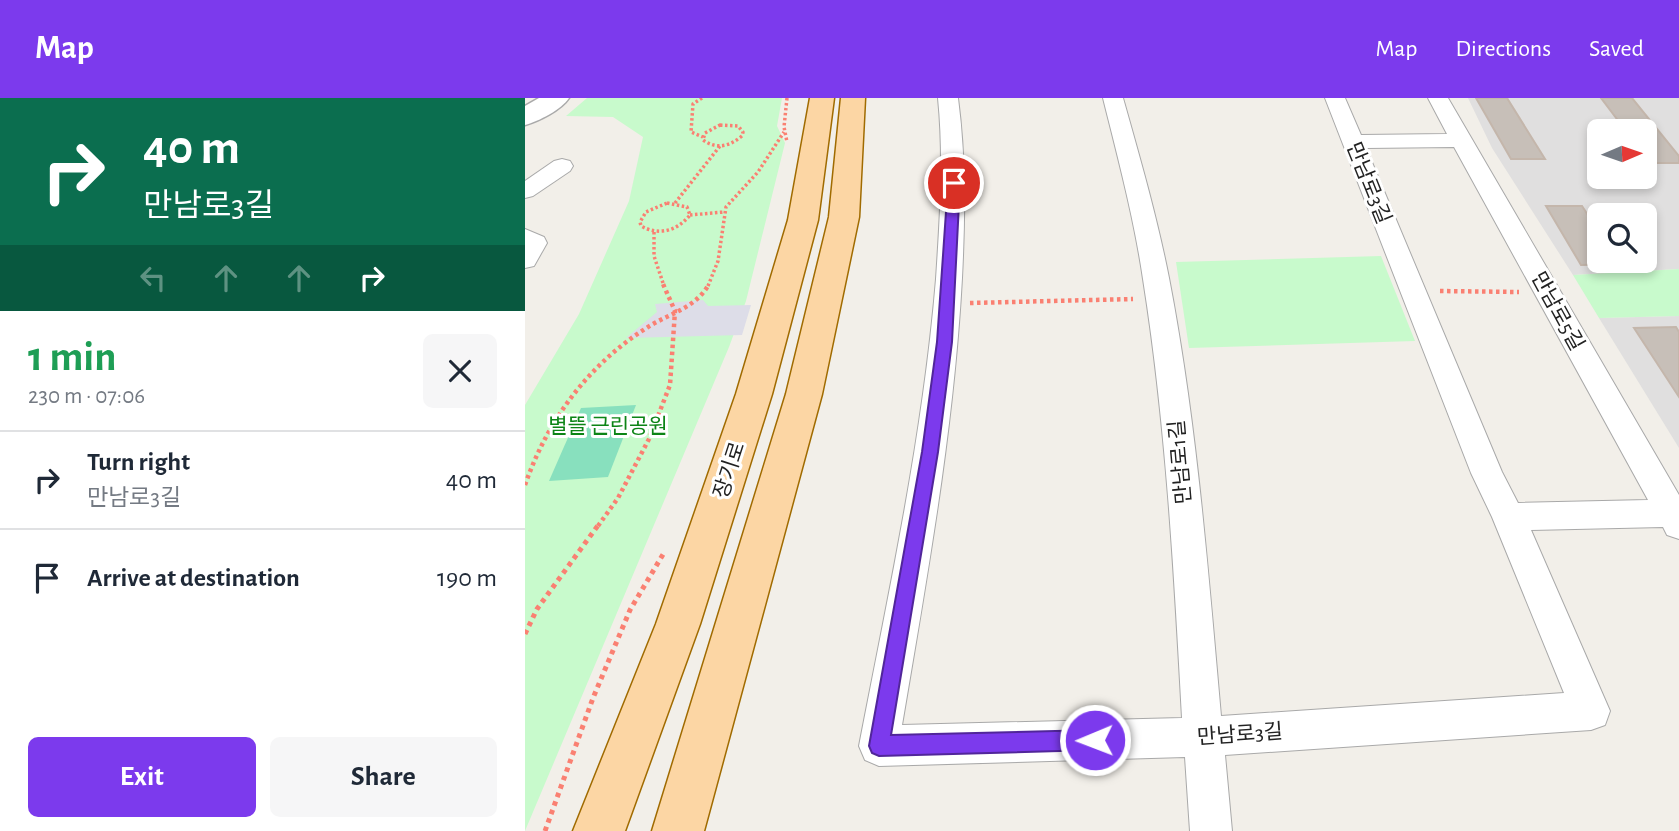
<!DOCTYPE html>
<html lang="en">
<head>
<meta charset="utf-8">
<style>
  body { margin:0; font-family:"Alegreya Sans","Noto Sans KR",sans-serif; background:#f6f6f7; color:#1f2937; height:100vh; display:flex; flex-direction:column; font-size:26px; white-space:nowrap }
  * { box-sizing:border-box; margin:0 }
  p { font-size:23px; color:#747a83 }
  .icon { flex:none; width:38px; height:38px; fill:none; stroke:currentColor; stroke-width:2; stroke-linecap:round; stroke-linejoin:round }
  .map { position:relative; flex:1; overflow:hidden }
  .side { display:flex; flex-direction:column; background:#fff; width:525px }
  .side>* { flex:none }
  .hud { background:#0b6e4f; color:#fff; overflow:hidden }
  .needle { width:46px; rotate:88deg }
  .buttons { position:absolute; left:1062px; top:21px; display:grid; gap:14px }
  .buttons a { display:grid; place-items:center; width:70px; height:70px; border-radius:10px; background:#fff; box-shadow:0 4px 10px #0003; font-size:35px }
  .pin { position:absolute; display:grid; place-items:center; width:60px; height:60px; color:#fff; margin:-30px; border:4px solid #fff; border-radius:50%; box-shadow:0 2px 7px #0007 }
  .me { position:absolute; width:77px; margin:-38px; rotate:269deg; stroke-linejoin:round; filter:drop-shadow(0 0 5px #0008) }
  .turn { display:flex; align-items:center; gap:24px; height:147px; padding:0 28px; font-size:32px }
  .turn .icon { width:91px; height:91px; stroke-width:2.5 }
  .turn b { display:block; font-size:49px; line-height:60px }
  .lanes { display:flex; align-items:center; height:66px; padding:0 28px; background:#0003; justify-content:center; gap:35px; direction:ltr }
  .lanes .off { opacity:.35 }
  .round { display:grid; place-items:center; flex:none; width:74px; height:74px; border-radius:10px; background:#f6f6f7 }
  .overview { display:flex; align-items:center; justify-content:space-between; height:119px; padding:0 28px }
  h1 { font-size:42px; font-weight:600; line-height:52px; color:#1e9e55 }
  .primary-button { display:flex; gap:14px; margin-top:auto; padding:14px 28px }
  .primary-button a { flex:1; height:80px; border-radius:10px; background:#7c3aed; color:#fff; font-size:28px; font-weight:600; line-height:80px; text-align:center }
  .primary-button a+a { background:#f6f6f7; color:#1f2937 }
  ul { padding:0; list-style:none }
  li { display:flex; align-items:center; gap:21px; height:98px; padding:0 28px; border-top:2px solid #e0e1e3 }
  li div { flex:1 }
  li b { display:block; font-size:26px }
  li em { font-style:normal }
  header { display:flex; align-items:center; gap:42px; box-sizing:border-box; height:98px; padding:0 35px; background:#7c3aed; color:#fff }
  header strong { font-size:33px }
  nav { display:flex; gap:38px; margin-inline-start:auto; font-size:24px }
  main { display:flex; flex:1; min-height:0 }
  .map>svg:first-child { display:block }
  .residential { fill:#e0dfdf; fill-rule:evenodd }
  .park { fill:#c8facc }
  .pitch { fill:#88e0be }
  .plaza { fill:#dddde8 }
  .building { fill:#c7bfb8; stroke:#c4b6ab; stroke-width:2 }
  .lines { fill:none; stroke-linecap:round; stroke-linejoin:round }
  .minor-casing { stroke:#a9a9a9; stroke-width:2 }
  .tertiary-casing { stroke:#a9a9a9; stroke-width:3 }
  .primary-casing { stroke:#a06b00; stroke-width:3 }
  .path-far2 { stroke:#fa8072; stroke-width:3.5; stroke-dasharray:2.5 2.5; stroke-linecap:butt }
  .path-far1 { stroke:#fa8072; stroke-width:4.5; stroke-dasharray:3.5 3.5; stroke-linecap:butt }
  .path { stroke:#fa8072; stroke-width:5; stroke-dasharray:4.5 4.5; stroke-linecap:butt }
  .minor { fill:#fff; fill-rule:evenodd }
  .tertiary { fill:#fff; fill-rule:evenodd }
  .primary { fill:#fcd6a4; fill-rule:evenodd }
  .route { fill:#7c3aed; stroke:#51269a; stroke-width:2 }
  .labels { text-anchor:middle; stroke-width:6; stroke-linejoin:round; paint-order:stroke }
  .street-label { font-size:21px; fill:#222; stroke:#fff }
  .park-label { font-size:21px; fill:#0c8416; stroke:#fff }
</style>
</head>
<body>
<header>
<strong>Map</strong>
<nav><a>Map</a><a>Directions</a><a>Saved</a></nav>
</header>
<main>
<section class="side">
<div class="hud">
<div class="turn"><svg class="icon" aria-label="right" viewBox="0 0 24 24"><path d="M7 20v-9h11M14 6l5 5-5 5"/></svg><div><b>40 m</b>만남로3길</div></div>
<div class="lanes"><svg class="icon off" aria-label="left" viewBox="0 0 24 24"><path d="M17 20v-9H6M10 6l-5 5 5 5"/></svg><svg class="icon off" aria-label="ahead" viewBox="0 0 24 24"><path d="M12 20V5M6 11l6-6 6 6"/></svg><svg class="icon off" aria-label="ahead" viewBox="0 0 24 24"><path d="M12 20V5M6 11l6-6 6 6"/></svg><svg class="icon" aria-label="right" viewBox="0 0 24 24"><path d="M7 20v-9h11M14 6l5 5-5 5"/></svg></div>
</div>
<div class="overview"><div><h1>1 min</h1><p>230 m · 07:06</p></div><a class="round"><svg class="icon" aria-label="close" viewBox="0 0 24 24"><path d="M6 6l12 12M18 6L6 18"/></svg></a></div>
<ul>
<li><svg class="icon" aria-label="right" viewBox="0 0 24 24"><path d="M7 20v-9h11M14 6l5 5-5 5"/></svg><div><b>Turn right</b><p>만남로3길</p></div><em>40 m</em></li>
<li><svg class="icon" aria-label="arrive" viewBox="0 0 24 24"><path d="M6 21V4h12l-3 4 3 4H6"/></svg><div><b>Arrive at destination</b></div><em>190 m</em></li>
</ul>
<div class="primary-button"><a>Exit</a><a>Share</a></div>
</section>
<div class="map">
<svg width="1154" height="733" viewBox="0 0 1154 733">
  <rect width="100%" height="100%" fill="#f2efe9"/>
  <g class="residential">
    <path d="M943 0H1154V171L1048 177 967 50ZM1074 33H1120V79H1074ZM1074 117H1120V163H1074Z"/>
    <path d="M1154 218V350L1074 220Z"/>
  </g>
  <g class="park">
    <path d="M62 0H257L252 28 260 45 221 203 204 249 0 733V307L54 216 104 103 118 39 88 19 41 18Z"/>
    <path d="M856 158 890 243 664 250 651 164Z"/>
    <path d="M1154 171V218L1074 220 1048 177Z"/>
  </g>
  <path class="pitch" d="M111 307 83 379 24 383 56 310Z"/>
  <path class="plaza" d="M178 202 183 208 226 207 217 237 101 240 132 214 130 206Z"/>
  <g class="building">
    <path d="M951 0H982L1020 61H986Z"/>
    <path d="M1076 0H1107L1154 58V65H1126L1120 58V33H1101Z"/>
    <path d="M1021 108H1057L1074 134V163H1093L1095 166 1056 167Z"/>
    <path d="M1151 229 1154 234V299L1109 230Z"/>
  </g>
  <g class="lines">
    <g class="minor-casing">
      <g id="minor">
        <path d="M413 0H433C441 60 440 120 437 180 429 331 402 479 377 627L657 620C649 473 641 326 618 181 609 120 593 60 578 0H598C615 60 632 119 644 180 672 325 683 472 696 618L1039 595 967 419 946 375 800 0H820L836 37 922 36 903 0H923L1154 397V441L1142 437 1138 429 1006 432 1085 613 1080 627 1066 632 700 657 707 733H665L660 659 354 668 340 662 334 648C364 493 398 338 411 181 415 120 419 60 413 0ZM929 49 1123 402 993 405 977 374 841 50Z"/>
        <path d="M37 61 45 63 48 68 45 73 8 98 0 100V83L29 63Z"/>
        <path d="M0 131 19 139 22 145 9 168 0 170Z"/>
      </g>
    </g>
    <g class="tertiary-casing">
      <path id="tertiary" d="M14 0H44C36 12 14 23 0 27V8Z"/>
    </g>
    <g class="primary-casing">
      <g id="primary">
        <path d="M285 0H309L293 122 247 296 175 526 100 733H48L131 526 211 296 263 122Z"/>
        <path d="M316 0H340L334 119 297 296 179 733H127L261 296 304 119Z"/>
      </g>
    </g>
    <g class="path-far2">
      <path d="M177 0 168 6 166 34 178 39"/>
      <path d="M262 0 259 29 262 44"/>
      <path d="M195 27 213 28 218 34 217 38C205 48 192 52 178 42L180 35Z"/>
      <path d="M142 105 162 109 165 117C152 133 134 138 116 128L115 124 121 114Z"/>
      <path d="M150 105 195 48"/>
      <path d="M165 117 199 114"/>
      <path d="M129 134V158L139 188"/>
      <path d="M183 188 193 163 201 109 233 74 259 34"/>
    </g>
    <g class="path-far1">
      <path d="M915 193 994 194"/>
      <path d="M445 205 608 201"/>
      <path d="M0 387C23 321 64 266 123 229 145 215 171 210 184 186"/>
      <path d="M73 428 93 400 124 341 145 287 150 213 138 186"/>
    </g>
    <g class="path">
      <path d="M0 536 12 511 74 426"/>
      <path d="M20 733 68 600 105 512 140 453"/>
    </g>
    <use href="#minor" class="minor"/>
    <use href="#tertiary" class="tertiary"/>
    <use href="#primary" class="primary"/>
  </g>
  <path class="route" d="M429 82 435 85 427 244 413 354 366 637 570 632 577 635 580 642 577 649 570 652 354 658 347 655 344 648 397 354 412 244 423 85Z"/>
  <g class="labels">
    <g class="street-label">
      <text transform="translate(844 85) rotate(68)" y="7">만남로3길</text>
      <text transform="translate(1033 213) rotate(61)" y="7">만남로5길</text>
      <text transform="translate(655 364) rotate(-95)" y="7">만남로1길</text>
      <text transform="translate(204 372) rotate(-72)" y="7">장기로</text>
      <text transform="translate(715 636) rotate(-4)" y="7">만남로3길</text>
    </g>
    <g class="park-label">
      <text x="83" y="335">별뜰 근린공원</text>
    </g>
  </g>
</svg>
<div class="buttons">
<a><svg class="needle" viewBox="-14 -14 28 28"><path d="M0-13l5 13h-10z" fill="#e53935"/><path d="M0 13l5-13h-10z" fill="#747a83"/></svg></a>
<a><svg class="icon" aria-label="search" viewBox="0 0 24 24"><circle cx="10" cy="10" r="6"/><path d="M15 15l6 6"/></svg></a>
</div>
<div class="pin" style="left:429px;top:85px;background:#d93025"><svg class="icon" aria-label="arrive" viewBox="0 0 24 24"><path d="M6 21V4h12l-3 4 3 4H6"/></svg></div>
<svg class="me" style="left:570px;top:642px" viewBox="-20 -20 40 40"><circle r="17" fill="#7c3aed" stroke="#fff" stroke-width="3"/><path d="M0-11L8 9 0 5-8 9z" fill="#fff"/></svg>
</div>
</main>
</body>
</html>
